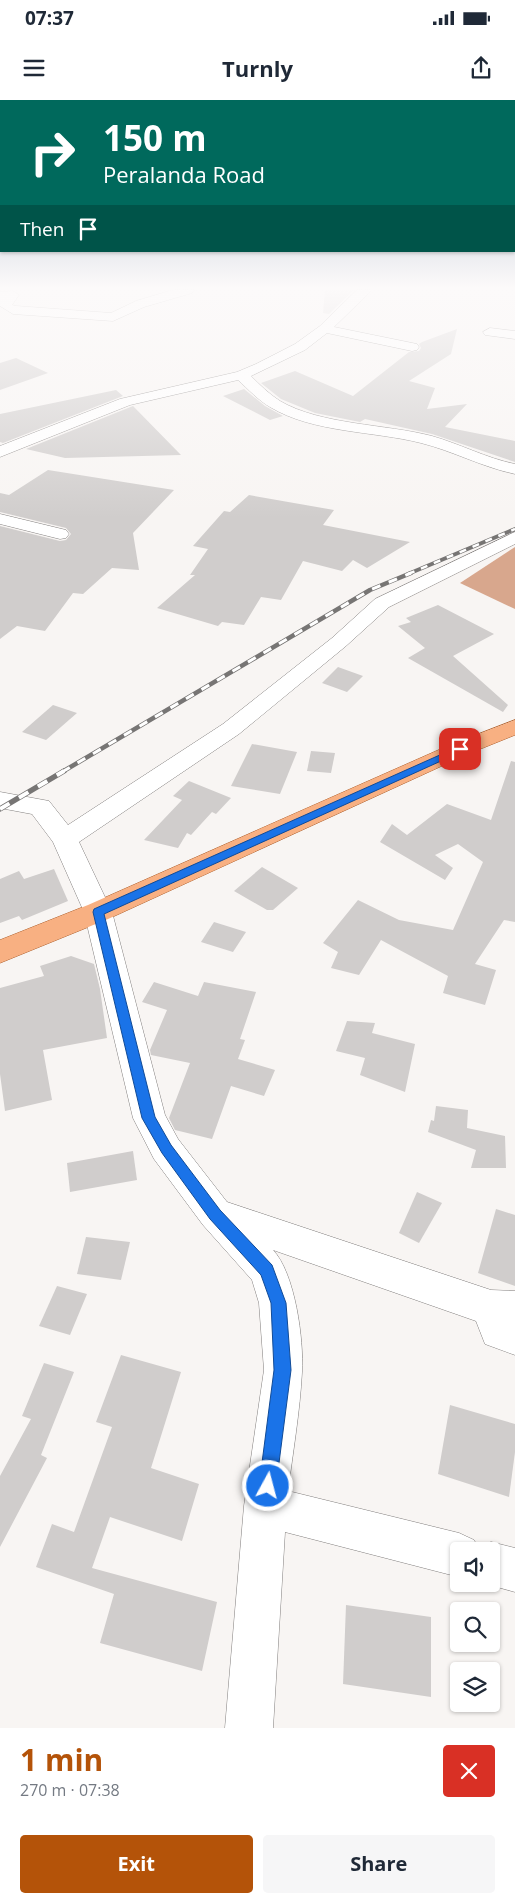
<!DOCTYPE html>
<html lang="en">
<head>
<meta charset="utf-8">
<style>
  body { margin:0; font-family:"Open Sans",sans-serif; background:#f6f6f7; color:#1f2937; height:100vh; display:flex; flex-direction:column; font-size:19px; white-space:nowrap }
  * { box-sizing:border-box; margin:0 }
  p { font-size:16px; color:#747a83 }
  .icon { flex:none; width:28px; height:28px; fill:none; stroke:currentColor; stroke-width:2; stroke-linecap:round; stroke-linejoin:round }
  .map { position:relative; height:1628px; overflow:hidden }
  .panel { display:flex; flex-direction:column; background:#fff; flex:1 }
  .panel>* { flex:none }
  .top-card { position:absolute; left:0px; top:0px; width:515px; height:152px; box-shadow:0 1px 4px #0004; background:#00695c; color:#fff; overflow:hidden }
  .buttons { position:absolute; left:450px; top:1442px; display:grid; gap:10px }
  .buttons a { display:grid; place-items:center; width:50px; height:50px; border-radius:5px; background:#fff; box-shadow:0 1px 4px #0004; font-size:25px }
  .pin { position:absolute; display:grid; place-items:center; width:42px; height:42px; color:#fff; margin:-21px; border-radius:10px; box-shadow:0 2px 8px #0006 }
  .me { position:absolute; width:55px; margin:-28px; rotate:7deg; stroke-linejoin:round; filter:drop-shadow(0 0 4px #0008) }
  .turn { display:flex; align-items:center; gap:18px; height:105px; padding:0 20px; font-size:22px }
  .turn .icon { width:65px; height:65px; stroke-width:2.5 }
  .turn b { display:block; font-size:35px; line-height:42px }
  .then { display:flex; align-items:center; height:48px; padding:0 20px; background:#0003; gap:10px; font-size:19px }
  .round { display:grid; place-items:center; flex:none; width:52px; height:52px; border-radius:5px; background:#f6f6f7 }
  .headline { display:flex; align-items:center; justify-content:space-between; height:85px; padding:0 20px }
  h1 { font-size:30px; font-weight:700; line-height:38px; color:#b45309 }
  .primary-button { display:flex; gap:10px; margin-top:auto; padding:10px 20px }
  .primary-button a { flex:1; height:58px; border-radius:5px; background:#b45309; color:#fff; font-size:20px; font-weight:700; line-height:58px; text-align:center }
  .primary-button a+a { background:#f6f6f7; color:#1f2937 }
  .status { display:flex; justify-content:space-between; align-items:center; height:35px; padding:0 25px; background:#fff; direction:ltr }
  .status svg { height:14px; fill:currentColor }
  header { display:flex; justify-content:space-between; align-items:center; height:65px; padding:0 20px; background:#fff; font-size:22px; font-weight:700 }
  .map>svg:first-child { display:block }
  .water { fill:#d8a78d }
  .building { fill:#d0cdcc }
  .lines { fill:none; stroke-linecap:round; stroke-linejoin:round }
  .minor-casing { stroke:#827f7e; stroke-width:1 }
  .major-casing { stroke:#ad5f2c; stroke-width:1 }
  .minor { fill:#fff; fill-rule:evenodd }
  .major { fill:#f8b082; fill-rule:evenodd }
  .rail-far2-casing { stroke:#777574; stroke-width:4 }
  .rail-far1-casing { stroke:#777574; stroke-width:4.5 }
  .rail-casing { stroke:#777574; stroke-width:5.5 }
  .rail-far2 { stroke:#fff; stroke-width:2.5; stroke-dasharray:7; stroke-linecap:butt }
  .rail-far1 { stroke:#fff; stroke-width:3; stroke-dasharray:9; stroke-linecap:butt }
  .rail { stroke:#fff; stroke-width:4; stroke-dasharray:11; stroke-linecap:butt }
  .route { fill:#1a73e8; stroke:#114b97 }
</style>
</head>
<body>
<div class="status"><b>07:37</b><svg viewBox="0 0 49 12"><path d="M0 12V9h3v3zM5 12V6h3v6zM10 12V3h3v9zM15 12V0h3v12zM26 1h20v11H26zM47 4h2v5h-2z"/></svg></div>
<header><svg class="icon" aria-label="menu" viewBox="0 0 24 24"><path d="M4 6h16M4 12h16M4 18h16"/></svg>Turnly<svg class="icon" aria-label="share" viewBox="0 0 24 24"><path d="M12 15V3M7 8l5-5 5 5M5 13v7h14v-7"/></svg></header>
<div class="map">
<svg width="515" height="1628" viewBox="0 0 515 1628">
  <rect width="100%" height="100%" fill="#f8f5f3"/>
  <path class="water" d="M515 447V509L460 483Z"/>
  <g class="building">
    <path d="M325 190H354L329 214 323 213Z"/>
    <path d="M457 229 451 254 409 281 435 288 427 309 467 304 445 327 515 341V362L432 334 365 319 360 322 315 313 281 299 261 283 295 271 353 296 409 252 419 251 421 248 419 244 422 242Z"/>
    <path d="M16 258 48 273 0 290V263Z"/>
    <path d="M244 289 265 306 283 316 270 320 223 296Z"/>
    <path d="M116 290 123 296 3 343 0 342V314Z"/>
    <path d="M133 306 181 355 65 358 26 349Z"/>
    <path d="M48 370 174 390 133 433 139 470 112 468 83 494 73 493 45 531 17 526 0 539V426L60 441 66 440 71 434 66 428 0 412V393L9 395Z"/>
    <path d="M249 395 334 410 323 425 410 442 367 468 353 460 342 471 303 461 281 500 261 497 244 525 222 522 218 526 157 508 195 475H190L208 449 193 446 224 411 230 412Z"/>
    <path d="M438 505 494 534 453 556 508 605 503 612 408 558 425 548 398 526 411 522 406 518Z"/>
    <path d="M338 567 363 576 347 592 322 583Z"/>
    <path d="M53 605 77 613 46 640 22 632Z"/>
    <path d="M252 644 297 652 280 694 231 686Z"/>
    <path d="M311 651 335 653 331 673 307 671Z"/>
    <path d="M511 661 515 662V822L504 820 475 864 496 870 485 905 443 893 448 876 381 840 359 875 331 868 338 852 323 843 358 800 399 820 453 830 483 762 458 744 435 755 453 768 445 780 380 742 392 724 407 735 447 704 491 720Z"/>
    <path d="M189 681 231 698 216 714 212 712 191 735 187 733 178 748 144 740 182 700 173 696Z"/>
    <path d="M262 767 298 788 273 810H267L234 791Z"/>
    <path d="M54 769 68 801 22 820 19 816 0 823V779L19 771 24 779Z"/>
    <path d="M214 822 246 832 233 852 201 842Z"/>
    <path d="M71 856 94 864 100 889 107 938 43 950 52 1000 5 1011 0 974V888L44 876 40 866Z"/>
    <path d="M154 882 198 896 204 882 256 892 240 939 245 940 238 959 275 970 264 996 231 986 212 1039 175 1030 169 1018 190 963 151 955 150 950 167 910 142 902Z"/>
    <path d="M347 921 375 923 372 933 415 944 405 992 360 975 365 958 336 951Z"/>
    <path d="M436 1006 468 1010 467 1028 505 1036 506 1068H471L476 1050 428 1032 431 1020 434 1021Z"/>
    <path d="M133 1051 137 1080 70 1092 67 1063Z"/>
    <path d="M417 1092 442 1103 419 1143 399 1133Z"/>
    <path d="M496 1109 515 1115V1186L478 1173Z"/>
    <path d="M86 1137 130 1142 121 1180 77 1174Z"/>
    <path d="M57 1186 87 1194 70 1235 39 1226Z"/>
    <path d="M121 1255 181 1272 151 1368 199 1384 182 1441 110 1417 92 1468 217 1502 202 1571 100 1543 114 1494 36 1467 52 1424 74 1432 112 1327 96 1322Z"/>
    <path d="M44 1263 74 1272 41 1355 47 1358 0 1447V1376L31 1319 22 1316Z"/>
    <path d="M450 1305 515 1324V1352L509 1397 438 1374Z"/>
    <path d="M346 1505 431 1517V1597L343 1584Z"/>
  </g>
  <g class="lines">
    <g class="minor-casing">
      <g id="minor">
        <path d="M173 190H194L192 193 144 207 113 221 13 214 0 206V192L13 191 19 195 12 205 16 206 111 213 136 201Z"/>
        <path d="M357 190H372L334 227 417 244 419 247 417 250 412 251 327 233 305 250 251 276C260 285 269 294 280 301 321 325 386 324 432 336 460 344 486 358 515 364V374C482 367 453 351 421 343 374 331 313 333 270 307 258 300 248 289 238 280L130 305 0 357V346L120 299 237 272 256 264 295 244 320 226Z"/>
        <path d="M490 228 515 231V239L485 235 483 232Z"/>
        <path d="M0 414 66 430 69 434 66 438 60 439 0 424Z"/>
        <path d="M515 432V444L389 507 346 546 239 634 79 742 112 812 165 1015 178 1039 227 1102 491 1190 515 1191V1255L485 1244 476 1221 273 1150C295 1173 304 1240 302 1272 300 1311 293 1351 288 1391L459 1433 474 1440 478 1448 491 1442 515 1448V1492L486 1484H491V1451H459V1477L285 1432 273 1628H225L244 1406 264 1270 259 1203 252 1180 203 1125 154 1059 133 1018 84 812 53 742 32 714 0 708V692L49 701 68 725 223 624 332 538 375 499Z"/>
      </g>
    </g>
    <g class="major-casing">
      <path id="major" d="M515 620V635L468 654 108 819 0 863V840L88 805 452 644Z"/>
    </g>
    <use href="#minor" class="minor"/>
    <use href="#major" class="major"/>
    <g class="rail-far2-casing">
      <path id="rail-far2" d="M408 474 515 429"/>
    </g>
    <g class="rail-far1-casing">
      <path id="rail-far1" d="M62 672 370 490 411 473"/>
    </g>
    <g class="rail-casing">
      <path id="rail" d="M0 709 64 671"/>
    </g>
    <use href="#rail-far2" class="rail-far2"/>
    <use href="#rail-far1" class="rail-far1"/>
    <use href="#rail" class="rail"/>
  </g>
  <linearGradient id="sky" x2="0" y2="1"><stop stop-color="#a1afc4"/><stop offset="0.45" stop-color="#fcfafa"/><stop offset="1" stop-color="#fcfafa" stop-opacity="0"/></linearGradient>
  <rect width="515" height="418" fill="url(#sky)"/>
  <path class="route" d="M460 646 464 649 463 651 104 814 155 1017 171 1045 220 1110 272 1165 286 1203 291 1270 276 1386 274 1392 268 1395 262 1392 259 1386 274 1270 271 1203 261 1175 210 1119 162 1053 142 1018 93 812 94 809Z"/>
</svg>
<div class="buttons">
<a><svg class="icon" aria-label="sound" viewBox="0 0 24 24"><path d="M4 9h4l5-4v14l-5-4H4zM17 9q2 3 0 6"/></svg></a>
<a><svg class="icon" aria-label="search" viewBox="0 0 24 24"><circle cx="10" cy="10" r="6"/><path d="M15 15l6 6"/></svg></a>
<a><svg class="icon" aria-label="layers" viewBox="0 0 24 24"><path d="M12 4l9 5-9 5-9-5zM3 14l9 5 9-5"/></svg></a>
</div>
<div class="pin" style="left:460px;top:649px;background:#d93025"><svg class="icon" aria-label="arrive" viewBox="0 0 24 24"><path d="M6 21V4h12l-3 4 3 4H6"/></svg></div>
<svg class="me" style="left:268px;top:1386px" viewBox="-20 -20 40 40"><circle r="17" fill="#1a73e8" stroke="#fff" stroke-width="3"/><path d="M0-11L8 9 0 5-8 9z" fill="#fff"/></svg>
<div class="top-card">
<div class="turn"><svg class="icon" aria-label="right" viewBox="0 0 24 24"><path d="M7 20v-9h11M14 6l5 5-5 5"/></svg><div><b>150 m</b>Peralanda Road</div></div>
<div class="then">Then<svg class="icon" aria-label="arrive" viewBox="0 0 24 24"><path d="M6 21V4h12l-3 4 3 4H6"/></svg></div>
</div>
</div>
<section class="panel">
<div class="headline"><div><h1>1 min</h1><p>270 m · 07:38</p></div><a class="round" style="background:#d93025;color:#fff"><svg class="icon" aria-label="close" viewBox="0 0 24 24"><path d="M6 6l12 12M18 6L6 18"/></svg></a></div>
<div class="primary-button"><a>Exit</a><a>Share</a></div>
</section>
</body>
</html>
